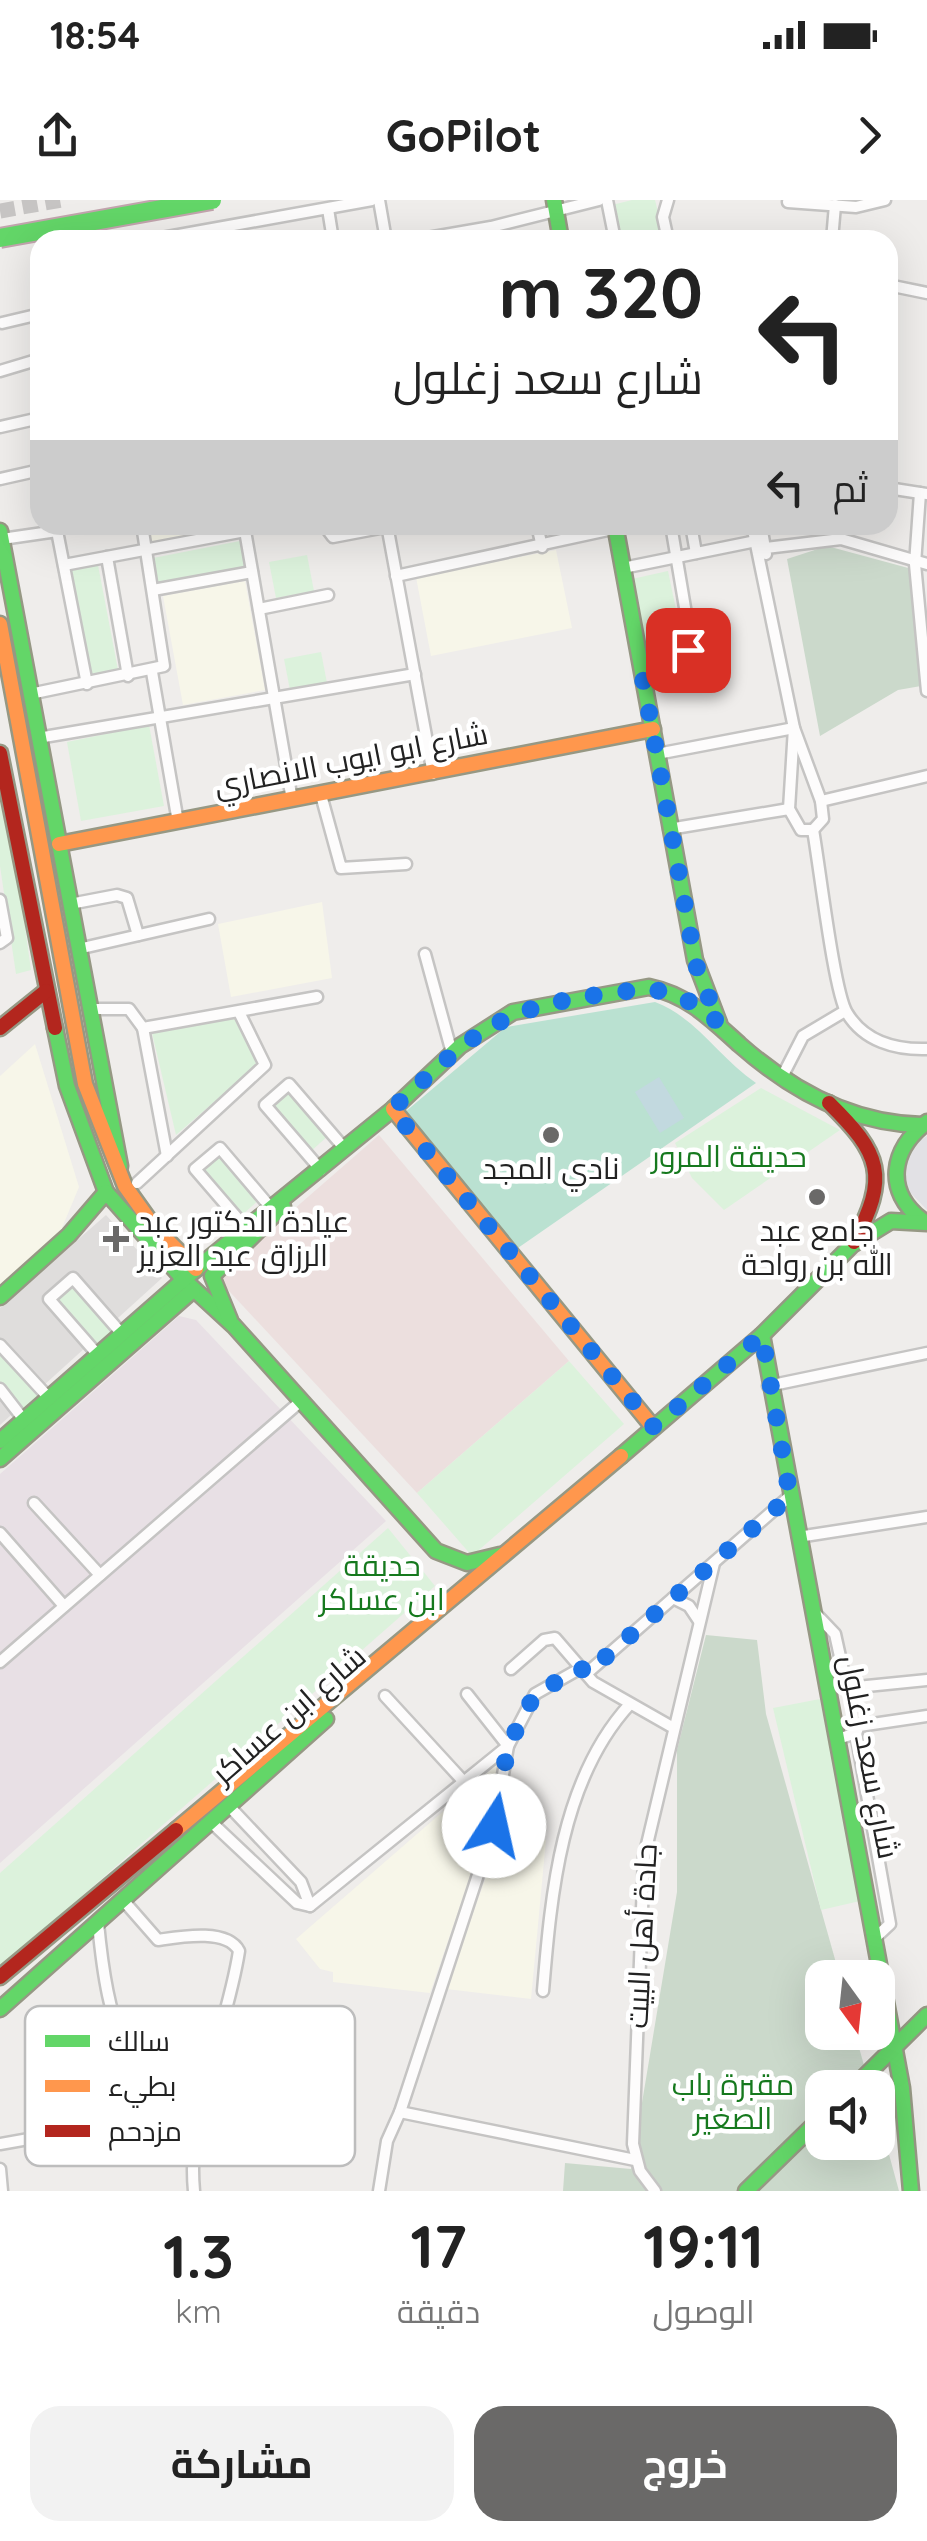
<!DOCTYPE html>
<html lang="ar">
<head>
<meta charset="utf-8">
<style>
  body { margin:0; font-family:Quicksand,Cairo,sans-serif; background:#f2f2f2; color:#222; direction:rtl; height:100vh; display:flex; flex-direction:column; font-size:38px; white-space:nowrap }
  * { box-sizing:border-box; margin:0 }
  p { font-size:32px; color:#767676 }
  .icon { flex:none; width:55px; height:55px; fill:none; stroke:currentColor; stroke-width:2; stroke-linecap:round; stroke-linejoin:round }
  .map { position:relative; height:1991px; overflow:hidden; direction:ltr }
  .side { display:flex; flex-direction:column; background:#fff; flex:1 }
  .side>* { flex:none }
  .hud { position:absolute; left:30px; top:30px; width:868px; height:305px; border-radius:30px; box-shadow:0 10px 40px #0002; direction:rtl; background:#fff; color:#222; overflow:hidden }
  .needle { width:65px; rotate:165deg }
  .tools { position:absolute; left:805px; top:1760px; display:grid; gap:20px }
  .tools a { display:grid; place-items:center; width:90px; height:90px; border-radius:20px; background:#fff; box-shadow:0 10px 40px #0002; font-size:50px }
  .pin { position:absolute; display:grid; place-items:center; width:85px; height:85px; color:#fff; margin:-42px; border-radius:20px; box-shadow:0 5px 15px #0006 }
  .me { position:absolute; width:110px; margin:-55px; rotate:10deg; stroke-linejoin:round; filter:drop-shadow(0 0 8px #0008) }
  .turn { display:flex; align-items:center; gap:35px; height:210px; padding:0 30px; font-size:45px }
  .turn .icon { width:130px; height:130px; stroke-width:2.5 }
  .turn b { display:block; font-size:70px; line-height:85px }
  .then { display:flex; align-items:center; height:95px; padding:0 30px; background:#0003; gap:20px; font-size:38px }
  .eta { display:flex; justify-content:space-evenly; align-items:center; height:170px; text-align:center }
  .eta b { font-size:60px; font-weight:700; line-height:70px }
  .action { display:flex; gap:20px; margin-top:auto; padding:20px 30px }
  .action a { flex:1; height:115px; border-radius:30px; background:#6a6968; color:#fff; font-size:40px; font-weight:700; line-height:115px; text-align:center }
  .action a+a { background:#f2f2f2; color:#222 }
  .status { display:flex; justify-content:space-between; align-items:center; height:70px; padding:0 50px; background:#fff; direction:ltr }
  .status svg { height:28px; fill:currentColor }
  header { display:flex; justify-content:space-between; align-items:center; height:130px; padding:0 30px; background:#fff; font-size:45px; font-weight:700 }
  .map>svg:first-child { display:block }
  .residential { fill:#dfdddc }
  .commercial { fill:#ecdfde }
  .industrial { fill:#e8e0e5 }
  .education { fill:#f7f6e9 }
  .cemetery { fill:#cbd9cb }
  .park { fill:#dcf2dc }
  .pitch { fill:#bae1d1 }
  .plaza { fill:#e2e1e5 }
  .water { fill:#c2d9df }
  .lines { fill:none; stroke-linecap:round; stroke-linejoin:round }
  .primary-tunnel { stroke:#c6c4c3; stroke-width:15; stroke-dasharray:15 8; stroke-linecap:butt }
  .street-casing { stroke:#c5c4c3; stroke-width:15 }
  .fast-casing { stroke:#969884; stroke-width:19 }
  .slow-casing { stroke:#969884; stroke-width:19 }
  .jam-casing { stroke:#969884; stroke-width:19 }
  .street { stroke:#fdfcfc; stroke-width:10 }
  .fast { stroke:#63d668; stroke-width:14 }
  .slow { stroke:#ff974d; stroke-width:14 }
  .jam { stroke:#b3261e; stroke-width:14 }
  .fast-bridge-casing { stroke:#c2a4ad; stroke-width:22; stroke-linecap:butt }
  .fast-bridge { stroke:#63d668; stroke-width:18 }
  .route { stroke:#1a73e8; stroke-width:18; stroke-dasharray:0 32.4 }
  .poi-dot { fill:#6a6968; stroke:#fff; stroke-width:4 }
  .labels { text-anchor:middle; stroke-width:9; stroke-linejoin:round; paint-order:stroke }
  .street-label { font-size:30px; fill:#222; stroke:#fff }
  .park-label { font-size:30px; fill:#16791e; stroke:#fff }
  .poi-label { font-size:30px; fill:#222; stroke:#fff }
  .key { fill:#fff; stroke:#bdbdbd; stroke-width:2.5 }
  .key-label { font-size:28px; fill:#222 }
</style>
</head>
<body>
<div class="status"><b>18:54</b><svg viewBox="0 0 49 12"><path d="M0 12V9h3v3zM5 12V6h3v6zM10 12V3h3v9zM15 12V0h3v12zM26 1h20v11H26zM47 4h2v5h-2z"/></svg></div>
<header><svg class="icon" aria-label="forward" viewBox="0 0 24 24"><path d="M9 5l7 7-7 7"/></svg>GoPilot<svg class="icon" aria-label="share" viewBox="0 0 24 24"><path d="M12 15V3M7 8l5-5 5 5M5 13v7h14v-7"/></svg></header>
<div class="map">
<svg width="927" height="1991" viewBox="0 0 927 1991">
  <rect width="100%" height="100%" fill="#efedeb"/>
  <path class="residential" d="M106 1015 162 1078 0 1225V1108Z"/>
  <path class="commercial" d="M379 935 569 1161 417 1293 216 1077Z"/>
  <path class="industrial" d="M179 1116 196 1120 386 1321 0 1663V1274Z"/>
  <g class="education">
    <path d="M146 325H240V328L150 345Z"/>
    <path d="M556 350 572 428 431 456 416 377Z"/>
    <path d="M245 381 265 490 183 505 163 396Z"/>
    <path d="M322 702 332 778 231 797 218 724Z"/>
    <path d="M35 844 79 987 59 1035 0 1088V876Z"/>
    <path d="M500 1562 490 1620 430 1793 333 1782V1772L320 1769 296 1739Z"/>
    <path d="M501 1635 546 1640 531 1799 446 1789Z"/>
  </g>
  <g class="cemetery">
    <path d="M827 346 912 369 921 486 898 490 820 536 787 359Z"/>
    <path d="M706 1435 757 1440 766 1514 840 1777 822 1778V1832L855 1833 870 1887 822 1888V1942H878V1914L899 1991H563L565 1963 631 1969 677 1692V1550Z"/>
  </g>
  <g class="park">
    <path d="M632 0H655L665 40H621L612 5Z"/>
    <path d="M240 341 246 370 159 387 153 358Z"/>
    <path d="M307 355 314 391 276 398 269 362Z"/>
    <path d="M98 365 119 475 92 480 71 370Z"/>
    <path d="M668 371 683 443 648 452 632 379Z"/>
    <path d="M321 452 327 483 290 490 284 459Z"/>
    <path d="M149 525 164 606 81 621 67 542Z"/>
    <path d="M0 602 18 677 31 770 16 774 0 666Z"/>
    <path d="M233 816 257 865 176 935 152 833Z"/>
    <path d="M761 888 840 930 724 1010 692 978 675 943Z"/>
    <path d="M289 889 329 935 310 952 270 905Z"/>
    <path d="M219 952 260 999 241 1016 200 969Z"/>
    <path d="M73 1082 114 1129 95 1145 54 1098Z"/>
    <path d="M0 1149 43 1194 24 1210 0 1183Z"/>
    <path d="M569 1161 624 1224 472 1356 417 1293Z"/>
    <path d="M388 1328 435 1386 0 1768V1673Z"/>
    <path d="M820 1499 860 1701 821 1710 773 1508Z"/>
  </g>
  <path class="pitch" d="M655 802C697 818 719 858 756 883L515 1050 405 912 506 827Z"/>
  <path class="plaza" d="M927 936V1010L905 987 900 1001 904 962 917 942Z"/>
  <path class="water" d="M659 877 684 918 660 933 635 892Z"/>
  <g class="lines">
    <path class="primary-tunnel" d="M0 11 62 0"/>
    <g class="street-casing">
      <g id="street">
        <path d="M379 0 386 40"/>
        <path d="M607 0 615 40"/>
        <path d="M668 0 663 17 668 40"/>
        <path d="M788 2 856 7 885 0"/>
        <path d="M328 9 333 40"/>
        <path d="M92 19 96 40"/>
        <path d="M151 40 372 0"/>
        <path d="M416 40 491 27 599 0"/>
        <path d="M832 40 835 5"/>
        <path d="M888 85 927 93"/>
        <path d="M2 123 40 114"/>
        <path d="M0 171 40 159"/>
        <path d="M0 227 40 218"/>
        <path d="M0 279 40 270"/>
        <path d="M888 288 927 294"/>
        <path d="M920 293 915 364 927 491"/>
        <path d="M244 325 292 600"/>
        <path d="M324 325 333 337 396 325"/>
        <path d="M387 325 433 574"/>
        <path d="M537 325 542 347"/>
        <path d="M691 325 696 353"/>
        <path d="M752 325 794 528 821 601 823 619 813 630"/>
        <path d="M761 325 766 354"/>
        <path d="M2 339 57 331 87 484"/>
        <path d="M766 348 841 339 927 364"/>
        <path d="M107 357 128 476"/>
        <path d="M64 365 245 331"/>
        <path d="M623 368 756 341"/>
        <path d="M396 376 631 325"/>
        <path d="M153 390 252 372"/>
        <path d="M259 409 328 395"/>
        <path d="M152 472 178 622"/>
        <path d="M643 474 684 453 691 443 671 325"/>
        <path d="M30 494 164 466 142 325"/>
        <path d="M38 538 415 474"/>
        <path d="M657 554 794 528 789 609 801 630H813"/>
        <path d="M321 595 341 668 406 664"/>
        <path d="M821 601 927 576"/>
        <path d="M669 629 789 609"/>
        <path d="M813 630C819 662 834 793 847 813 864 841 895 850 927 849"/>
        <path d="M0 700 7 738 0 743"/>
        <path d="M70 704 117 695 127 698 138 735"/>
        <path d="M78 749 209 719"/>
        <path d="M425 754 452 853"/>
        <path d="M90 809H129L143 828 317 797"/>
        <path d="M143 828 167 956"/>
        <path d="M783 875 803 836 845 811"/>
        <path d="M321 970 265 905 289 884 345 949"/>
        <path d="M137 983 265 865 239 812"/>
        <path d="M245 1027 195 969 220 948 271 1008"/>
        <path d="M0 1145 49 1198"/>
        <path d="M98 1155 49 1099 73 1078 122 1134"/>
        <path d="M768 1186 927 1153"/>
        <path d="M0 1189 24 1220"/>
        <path d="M34 1303 100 1375"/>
        <path d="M0 1333 64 1406"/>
        <path d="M798 1337 927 1317"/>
        <path d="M673 1398 689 1406 699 1421"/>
        <path d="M815 1413 835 1434 847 1488 927 1480"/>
        <path d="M0 1462 301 1201"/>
        <path d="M511 1469 544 1440 555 1438 593 1482 672 1527"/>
        <path d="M586 1474 790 1296"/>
        <path d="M467 1494 508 1546 535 1494 581 1468"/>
        <path d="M385 1496 464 1582"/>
        <path d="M856 1533 890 1724 875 1738"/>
        <path d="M838 1539 856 1533 859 1526 927 1516"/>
        <path d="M228 1605 301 1682 310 1706"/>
        <path d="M210 1621 297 1703 310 1706 508 1546 494 1626 400 1912 635 1960"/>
        <path d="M123 1700 158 1740C179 1737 227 1728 239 1751 227 1830 186 1910 194 1991"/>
        <path d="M98 1723C101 1755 109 1840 138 1859 157 1872 185 1873 207 1877"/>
        <path d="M543 1791C551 1694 561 1579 630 1504"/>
        <path d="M0 1944 107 1925"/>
        <path d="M0 1969 2 1991"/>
        <path d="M379 1991 387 1941 400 1912"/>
        <path d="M655 1991 640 1971 633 1944 644 1657 714 1363"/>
      </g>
    </g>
    <g class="fast-casing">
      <g id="fast">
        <path d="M554 0 561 40"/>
        <path d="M615 325 695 760 719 823"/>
        <path d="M0 331 120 966"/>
        <path d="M55 828 67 886 106 992 184 1080"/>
        <path d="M922 1020C884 991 891 949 927 922"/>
        <path d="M184 1080 234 1126 436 1351 467 1363 500 1355"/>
        <path d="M0 1097 69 1035 106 992"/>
        <path d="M230 1120 212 1076 283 1006"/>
        <path d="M762 1135 902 1888 911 1991"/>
        <path d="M0 1241 196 1069 393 909 460 846 513 812 649 787C688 795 711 819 740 845 791 890 852 924 922 925"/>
        <path d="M621 1256 762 1135 852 1045 891 1021 927 1023"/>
        <path d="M0 1259 193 1090"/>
        <path d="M0 1809 326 1519"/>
        <path d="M853 1888 927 1815"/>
        <path d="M746 1991 822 1917"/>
      </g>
    </g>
    <g class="slow-casing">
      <g id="slow">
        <path d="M0 424 85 884 125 986 155 1028 196 1069"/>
        <path d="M59 644 653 529"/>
        <path d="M393 909 653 1227"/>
        <path d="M176 1630 621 1256"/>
      </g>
    </g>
    <g class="jam-casing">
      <g id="jam">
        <path d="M0 553 55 828"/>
        <path d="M0 828 46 791"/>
        <path d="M829 903C881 954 889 976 854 1042"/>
        <path d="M0 1777 176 1630"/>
      </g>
    </g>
    <use href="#street" class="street"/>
    <use href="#fast" class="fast"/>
    <use href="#slow" class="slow"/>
    <use href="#jam" class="jam"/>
    <g class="fast-bridge-casing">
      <path id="fast-bridge" d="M0 38 212 0"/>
    </g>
    <use href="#fast-bridge" class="fast-bridge"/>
  </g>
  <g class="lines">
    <path class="route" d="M494 1626 508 1546 535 1494 581 1468 586 1474 790 1296 762 1135 654 1227 392 909C469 839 490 810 597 795 656 787 672 784 719 823L696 765 642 474 688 450"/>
  </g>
  <g class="poi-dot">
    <circle cx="551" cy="935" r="10"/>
    <circle cx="817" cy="997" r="10"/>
    <path d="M111 1024h10v10h10v10h-10v10h-10v-10h-10v-10h10z"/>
  </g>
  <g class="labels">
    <g class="street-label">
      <text transform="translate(351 560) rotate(-11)" y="10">شارع ابو ايوب الانصاري</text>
      <text transform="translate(289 1515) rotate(-41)" y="10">شارع ابن عساكر</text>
      <text transform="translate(869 1557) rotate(79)" y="10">شارع سعد زغلول</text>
      <text transform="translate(642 1736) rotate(-87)" y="10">جادة أهل البيت</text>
    </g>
    <g class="park-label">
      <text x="729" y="967">حديقة المرور</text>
      <text x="382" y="1376">حديقة<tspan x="382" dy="34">ابن عساكر</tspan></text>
      <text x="733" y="1895">مقبرة باب<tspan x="733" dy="34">الصغير</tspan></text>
    </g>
    <g class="poi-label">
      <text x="551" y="979">نادي المجد</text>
      <text x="138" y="1032" text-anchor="start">عيادة الدكتور عبد<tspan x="138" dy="34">الرزاق عبد العزيز</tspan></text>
      <text x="817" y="1041">جامع عبد<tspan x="817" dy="34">الله بن رواحة</tspan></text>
    </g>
  </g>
  <rect x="25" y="1806" width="330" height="160" rx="15" class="key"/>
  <rect x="45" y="1835" width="45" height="12" fill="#63d668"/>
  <rect x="45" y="1880" width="45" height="12" fill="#ff974d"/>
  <rect x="45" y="1925" width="45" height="12" fill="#b3261e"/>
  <g class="key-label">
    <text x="108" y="1851">سالك</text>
    <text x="108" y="1896">بطيء</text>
    <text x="108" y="1941">مزدحم</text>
  </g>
</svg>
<div class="tools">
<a><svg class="needle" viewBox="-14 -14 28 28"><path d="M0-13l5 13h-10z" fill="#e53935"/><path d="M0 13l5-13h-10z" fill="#767676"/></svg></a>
<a><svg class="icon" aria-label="sound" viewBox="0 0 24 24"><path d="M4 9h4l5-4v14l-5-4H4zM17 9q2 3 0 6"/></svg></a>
</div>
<div class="pin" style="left:688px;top:450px;background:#d93025"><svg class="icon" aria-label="arrive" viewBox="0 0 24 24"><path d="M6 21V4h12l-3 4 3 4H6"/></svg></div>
<svg class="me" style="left:494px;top:1626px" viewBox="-20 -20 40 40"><circle r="19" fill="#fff"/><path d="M0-13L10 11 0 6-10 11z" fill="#1a73e8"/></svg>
<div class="hud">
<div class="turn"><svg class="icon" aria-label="left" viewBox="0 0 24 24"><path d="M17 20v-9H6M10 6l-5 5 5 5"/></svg><div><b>320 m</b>شارع سعد زغلول</div></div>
<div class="then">ثم<svg class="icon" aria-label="left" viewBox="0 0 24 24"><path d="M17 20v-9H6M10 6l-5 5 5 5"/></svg></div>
</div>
</div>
<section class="side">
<div class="eta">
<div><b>19:11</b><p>الوصول</p></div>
<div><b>17</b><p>دقيقة</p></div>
<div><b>1.3</b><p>km</p></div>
</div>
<div class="action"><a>خروج</a><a>مشاركة</a></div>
</section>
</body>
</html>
